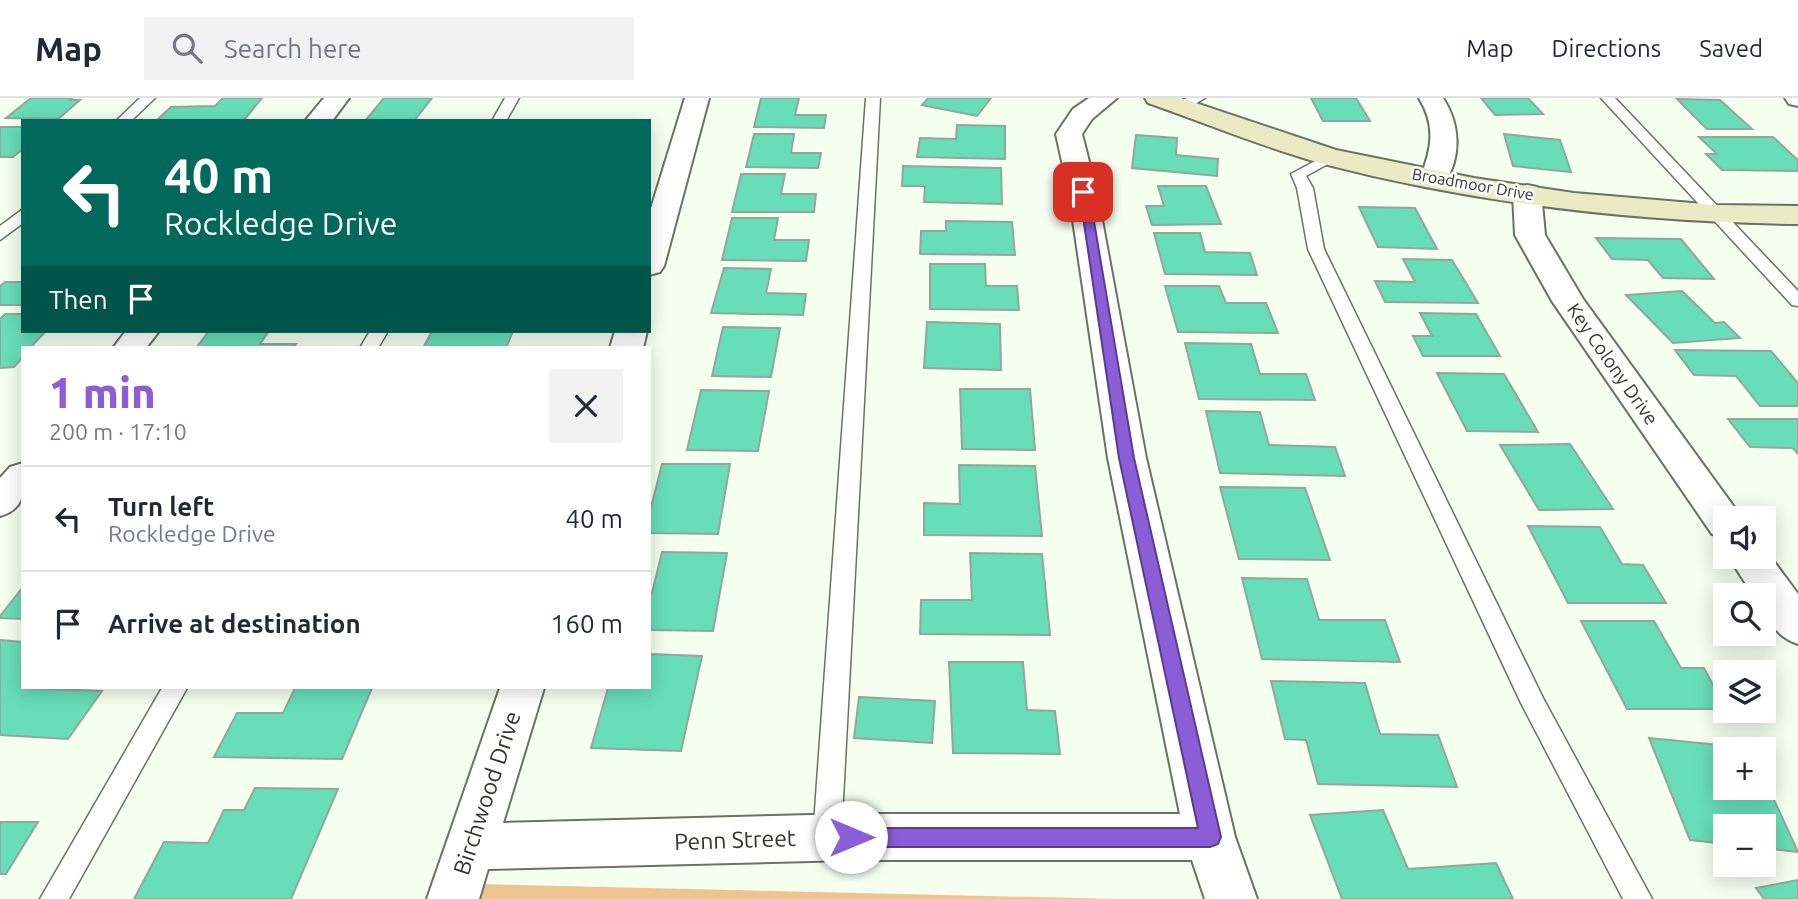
<!DOCTYPE html>
<html lang="en">
<head>
<meta charset="utf-8">
<style>
  body { margin:0; font-family:Ubuntu,sans-serif; background:#f2f2f3; color:#1f2937; height:100vh; display:flex; flex-direction:column; font-size:26px; white-space:nowrap }
  * { box-sizing:border-box; margin:0 }
  p { font-size:23px; color:#747a83 }
  .icon { flex:none; width:38px; height:38px; fill:none; stroke:currentColor; stroke-width:2; stroke-linecap:round; stroke-linejoin:round }
  .map { position:relative; flex:1; overflow:hidden }
  .details { position:absolute; left:21px; top:248px; width:630px; height:343px; display:flex; flex-direction:column; background:#fff; border-radius:0px; box-shadow:0 4px 18px #0003 }
  .details>* { flex:none }
  .top-card { position:absolute; left:21px; top:21px; width:630px; height:214px; border-radius:0px; box-shadow:0 4px 18px #0003; background:#00695c; color:#fff; overflow:hidden }
  .controls { position:absolute; left:1713px; top:408px; display:grid; gap:14px }
  .controls a { display:grid; place-items:center; width:63px; height:63px; border-radius:0px; background:#fff; box-shadow:0 4px 18px #0003; font-size:35px }
  .pin { position:absolute; display:grid; place-items:center; width:60px; height:60px; color:#fff; margin:-30px; border-radius:14px; box-shadow:0 4px 10px #0006 }
  .me { position:absolute; width:77px; margin:-38px; rotate:90deg; stroke-linejoin:round; filter:drop-shadow(0 0 5px #0008) }
  .turn { display:flex; align-items:center; gap:24px; height:147px; padding:0 28px; font-size:32px }
  .turn .icon { width:91px; height:91px; stroke-width:2.5 }
  .turn b { display:block; font-size:49px; line-height:60px }
  .then { display:flex; align-items:center; height:66px; padding:0 28px; background:#0003; gap:14px; font-size:26px }
  .round { display:grid; place-items:center; flex:none; width:74px; height:74px; border-radius:0px; background:#f2f2f3 }
  .head { display:flex; align-items:center; justify-content:space-between; height:119px; padding:0 28px }
  h1 { font-size:42px; font-weight:800; line-height:52px; color:#8b5dd7 }
  ul { padding:0; list-style:none }
  li { display:flex; align-items:center; gap:21px; height:105px; padding:0 28px; border-top:2px solid #e0e1e3 }
  li div { flex:1 }
  li b { display:block; font-size:26px }
  li em { font-style:normal }
  header { display:flex; align-items:center; gap:42px; box-sizing:border-box; height:98px; padding:0 35px; background:#fff; border-bottom:2px solid #e0e1e3 }
  header strong { font-size:33px }
  nav { display:flex; gap:38px; margin-inline-start:auto; font-size:24px }
  .search { width:490px; height:63px; background:#f2f2f3; display:flex; align-items:center; gap:18px; box-sizing:border-box; padding:0 24px; border-radius:0px; color:#747a83; font-size:26px }
  .map>svg:first-child { display:block }
  .green { fill:#eec590 }
  .building { fill:#67deb7; stroke:#91a79e; stroke-width:2 }
  .lines { fill:none; stroke-linecap:round; stroke-linejoin:round }
  .lane-casing { stroke:#687363; stroke-width:3 }
  .street-casing { stroke:#687363; stroke-width:4 }
  .secondary-casing { stroke:#687363; stroke-width:4 }
  .lane { fill:#fff; fill-rule:evenodd }
  .street { fill:#fff; fill-rule:evenodd }
  .secondary { fill:#ece9c5; fill-rule:evenodd }
  .route { fill:#8b5dd7; stroke:#5a3c8c; stroke-width:2 }
  .labels { text-anchor:middle; stroke-width:5; stroke-linejoin:round; paint-order:stroke }
  .far-street-label { font-size:16px; fill:#30352e; stroke:#fff }
  .street-label { font-size:19px; fill:#30352e; stroke:#fff }
  .near-street-label { font-size:23px; fill:#30352e; stroke:#fff }
</style>
</head>
<body>
<header>
<strong>Map</strong>
<div class="search"><svg class="icon" aria-label="search" viewBox="0 0 24 24"><circle cx="10" cy="10" r="6"/><path d="M15 15l6 6"/></svg>Search here</div>
<nav><a>Map</a><a>Directions</a><a>Saved</a></nav>
</header>
<div class="map">
<svg width="1798" height="801" viewBox="0 0 1798 801">
  <rect width="100%" height="100%" fill="#f4fff0"/>
  <path class="green" d="M480 786 1118 801H475Z"/>
  <g class="building">
    <path d="M31 0H72L70 2H80L58 21 6 20Z"/>
    <path d="M223 0H262L244 22H157L171 9 215 8Z"/>
    <path d="M384 0H432L414 23H365Z"/>
    <path d="M761 0H799L795 17H826L824 30 754 29Z"/>
    <path d="M928 0H991L977 18 922 7Z"/>
    <path d="M1311 0H1356L1370 23H1323Z"/>
    <path d="M1481 0H1528L1543 16 1495 17Z"/>
    <path d="M1677 1 1720 2 1752 31H1707Z"/>
    <path d="M957 27 1005 28V61L917 59 920 40 956 41Z"/>
    <path d="M0 29H23V51L13 59H0Z"/>
    <path d="M754 36H794L791 55H821L818 70 746 69Z"/>
    <path d="M1504 36 1560 42 1571 74 1513 68Z"/>
    <path d="M1136 37 1177 40 1176 57 1218 61 1217 78 1132 70Z"/>
    <path d="M1699 39H1773L1798 62V73L1722 72 1706 56H1717Z"/>
    <path d="M903 68 1001 70 1002 106 924 104 925 88H902Z"/>
    <path d="M741 76H785L781 96H816L814 114H732Z"/>
    <path d="M1158 88H1206L1221 126 1152 127 1146 108H1164Z"/>
    <path d="M1359 109 1415 110 1437 151 1378 149Z"/>
    <path d="M732 120H778L774 142H809L806 163 722 162Z"/>
    <path d="M946 123 1012 124 1015 157 920 156 921 133H946Z"/>
    <path d="M1154 135H1200L1205 154 1250 155 1257 177 1165 176Z"/>
    <path d="M1596 140 1681 141 1714 181 1663 180 1648 162 1612 161Z"/>
    <path d="M1403 161 1452 162 1478 205 1385 204 1375 183 1415 184Z"/>
    <path d="M930 166H985L986 188H1017L1019 212 930 211Z"/>
    <path d="M724 170 771 171 766 195 806 196 803 217 711 215Z"/>
    <path d="M5 184H23V207H0V188Z"/>
    <path d="M1165 188H1219L1226 205H1266L1278 235 1178 234Z"/>
    <path d="M1682 193 1715 225 1724 224 1740 240 1673 245 1626 197Z"/>
    <path d="M1420 215 1476 216 1500 258H1423L1413 238H1432Z"/>
    <path d="M5 216H23V233H46L30 250H23V259L14 269 0 270V221Z"/>
    <path d="M927 224 1000 226 1001 272 924 270Z"/>
    <path d="M723 229 780 230 771 279 712 278Z"/>
    <path d="M209 233H269L260 246H296L293 250H196Z"/>
    <path d="M432 233H513L506 250H423Z"/>
    <path d="M1185 245 1251 246 1260 276H1306L1315 302 1199 301Z"/>
    <path d="M1675 252 1771 253 1798 285V308H1760L1736 278 1694 277Z"/>
    <path d="M1437 275 1504 276 1538 334 1467 333Z"/>
    <path d="M960 291H1030L1035 352 962 351Z"/>
    <path d="M701 292 769 293 758 353 687 352Z"/>
    <path d="M1206 313 1260 314 1269 347 1335 349 1345 378 1220 375Z"/>
    <path d="M1728 321H1798V356L1793 350 1750 349Z"/>
    <path d="M1570 346 1613 411 1539 412 1500 347Z"/>
    <path d="M662 366H730L718 436 649 435V417Z"/>
    <path d="M959 367 1035 368 1042 438 924 437V405L960 406Z"/>
    <path d="M1220 389 1305 390 1330 462 1239 461Z"/>
    <path d="M1528 428 1600 429 1622 466 1643 467 1666 505H1568Z"/>
    <path d="M662 454 727 455 713 533 649 532V495H652Z"/>
    <path d="M970 455 1042 456 1050 537 920 536 921 502H972Z"/>
    <path d="M1242 480 1307 481 1319 522H1385L1400 564 1262 561Z"/>
    <path d="M23 489V521L0 520V518Z"/>
    <path d="M1581 523H1654L1681 570H1704L1726 611H1627Z"/>
    <path d="M0 542 23 544V590L102 593 68 641 0 637Z"/>
    <path d="M649 556 702 558 681 653 591 650 608 590H649Z"/>
    <path d="M949 564H1023L1027 612 1055 613 1060 656 953 655Z"/>
    <path d="M1271 583 1365 585 1380 636 1438 637 1457 689 1318 686 1306 642 1285 641Z"/>
    <path d="M295 590H372L342 661 214 659 237 615H283Z"/>
    <path d="M859 599 935 603 932 645 854 640Z"/>
    <path d="M1649 640 1750 650 1726 651V690H1764V680L1798 754 1764 750V728H1726V746L1690 742Z"/>
    <path d="M255 690 338 691 291 801H134L164 744 208 745 224 712H244Z"/>
    <path d="M1383 712 1408 771 1496 765 1513 801H1342L1310 717Z"/>
    <path d="M0 724H38L6 776H0Z"/>
    <path d="M1798 782V801H1764L1756 790Z"/>
  </g>
  <g class="lines">
    <g class="lane-casing">
      <g id="lane">
        <path d="M140 0H155L131 23H116Z"/>
        <path d="M505 0H519L506 23H492Z"/>
        <path d="M866 0H880L841 740 837 749 827 752 817 749 813 740Z"/>
        <path d="M1187 0H1205L1188 10H1178V4Z"/>
        <path d="M1601 0H1615L1798 193V208L1792 207Z"/>
        <path d="M1330 55 1335 56V62L1306 78 1313 90 1324 151 1543 600 1652 801H1623L1521 605 1308 151 1297 90 1291 76Z"/>
        <path d="M23 111V125L0 142V128Z"/>
        <path d="M370 233H388L378 250H360Z"/>
        <path d="M162 590H187L69 801H40Z"/>
      </g>
    </g>
    <g class="street-casing">
      <g id="street">
        <path d="M324 0H349L332 23H305Z"/>
        <path d="M685 0H709L664 168 660 174 649 177V117Z"/>
        <path d="M1089 0H1117L1092 21 1082 36 1097 95 1146 360 1235 739 1257 801H1205L1192 762H851L488 771 479 801H427L500 590H544L503 725 851 716H1180L1108 360 1069 95 1056 36 1073 11Z"/>
        <path d="M1419 0H1443C1460 26 1462 59 1444 86H1424L1420 80C1432 51 1436 28 1419 0Z"/>
        <path d="M1785 0H1798V8L1789 6Z"/>
        <path d="M1527 87 1537 89 1541 95 1545 137 1583 201 1742 420H1726V440L1712 436 1552 203 1515 137 1513 95 1517 89Z"/>
        <path d="M126 233H159L146 250H113Z"/>
        <path d="M615 233H647L643 250H610Z"/>
        <path d="M23 365C23 390 28 410 0 418V380L10 369Z"/>
        <path d="M1764 450 1798 496V546C1776 539 1764 520 1764 497H1753L1728 458H1764Z"/>
      </g>
    </g>
    <g class="secondary-casing">
      <path id="secondary" d="M1145 0H1181L1336 52 1474 80 1574 95 1716 107 1798 108V126C1639 124 1478 106 1324 66 1265 50 1206 25 1148 5Z"/>
    </g>
    <use href="#lane" class="lane"/>
    <use href="#street" class="street"/>
    <use href="#secondary" class="secondary"/>
  </g>
  <path class="route" d="M1079 92 1089 94 1134 360 1221 739 1218 746 1210 749H851L844 746 841 739 844 733 851 730H1198L1119 360Z"/>
  <g class="labels">
    <g class="far-street-label">
      <text transform="translate(1473 86) rotate(10)" y="6">Broadmoor Drive</text>
    </g>
    <g class="street-label">
      <text transform="translate(1613 266) rotate(55)" y="7">Key Colony Drive</text>
    </g>
    <g class="near-street-label">
      <text transform="translate(487 695) rotate(-72)" y="8">Birchwood Drive</text>
      <text transform="translate(735 742) rotate(-2)" y="8">Penn Street</text>
    </g>
  </g>
</svg>
<div class="controls">
<a><svg class="icon" aria-label="sound" viewBox="0 0 24 24"><path d="M4 9h4l5-4v14l-5-4H4zM17 9q2 3 0 6"/></svg></a>
<a><svg class="icon" aria-label="search" viewBox="0 0 24 24"><circle cx="10" cy="10" r="6"/><path d="M15 15l6 6"/></svg></a>
<a><svg class="icon" aria-label="layers" viewBox="0 0 24 24"><path d="M12 4l9 5-9 5-9-5zM3 14l9 5 9-5"/></svg></a>
<a>+</a>
<a>−</a>
</div>
<div class="pin" style="left:1083px;top:94px;background:#d93025"><svg class="icon" aria-label="arrive" viewBox="0 0 24 24"><path d="M6 21V4h12l-3 4 3 4H6"/></svg></div>
<svg class="me" style="left:851px;top:739px" viewBox="-20 -20 40 40"><circle r="19" fill="#fff"/><path d="M0-13L10 11 0 6-10 11z" fill="#8b5dd7"/></svg>
<div class="top-card">
<div class="turn"><svg class="icon" aria-label="left" viewBox="0 0 24 24"><path d="M17 20v-9H6M10 6l-5 5 5 5"/></svg><div><b>40 m</b>Rockledge Drive</div></div>
<div class="then">Then<svg class="icon" aria-label="arrive" viewBox="0 0 24 24"><path d="M6 21V4h12l-3 4 3 4H6"/></svg></div>
</div>
<section class="details">
<div class="head"><div><h1>1 min</h1><p>200 m · 17:10</p></div><a class="round"><svg class="icon" aria-label="close" viewBox="0 0 24 24"><path d="M6 6l12 12M18 6L6 18"/></svg></a></div>
<ul>
<li><svg class="icon" aria-label="left" viewBox="0 0 24 24"><path d="M17 20v-9H6M10 6l-5 5 5 5"/></svg><div><b>Turn left</b><p>Rockledge Drive</p></div><em>40 m</em></li>
<li><svg class="icon" aria-label="arrive" viewBox="0 0 24 24"><path d="M6 21V4h12l-3 4 3 4H6"/></svg><div><b>Arrive at destination</b></div><em>160 m</em></li>
</ul>
</section>
</div>
</body>
</html>
